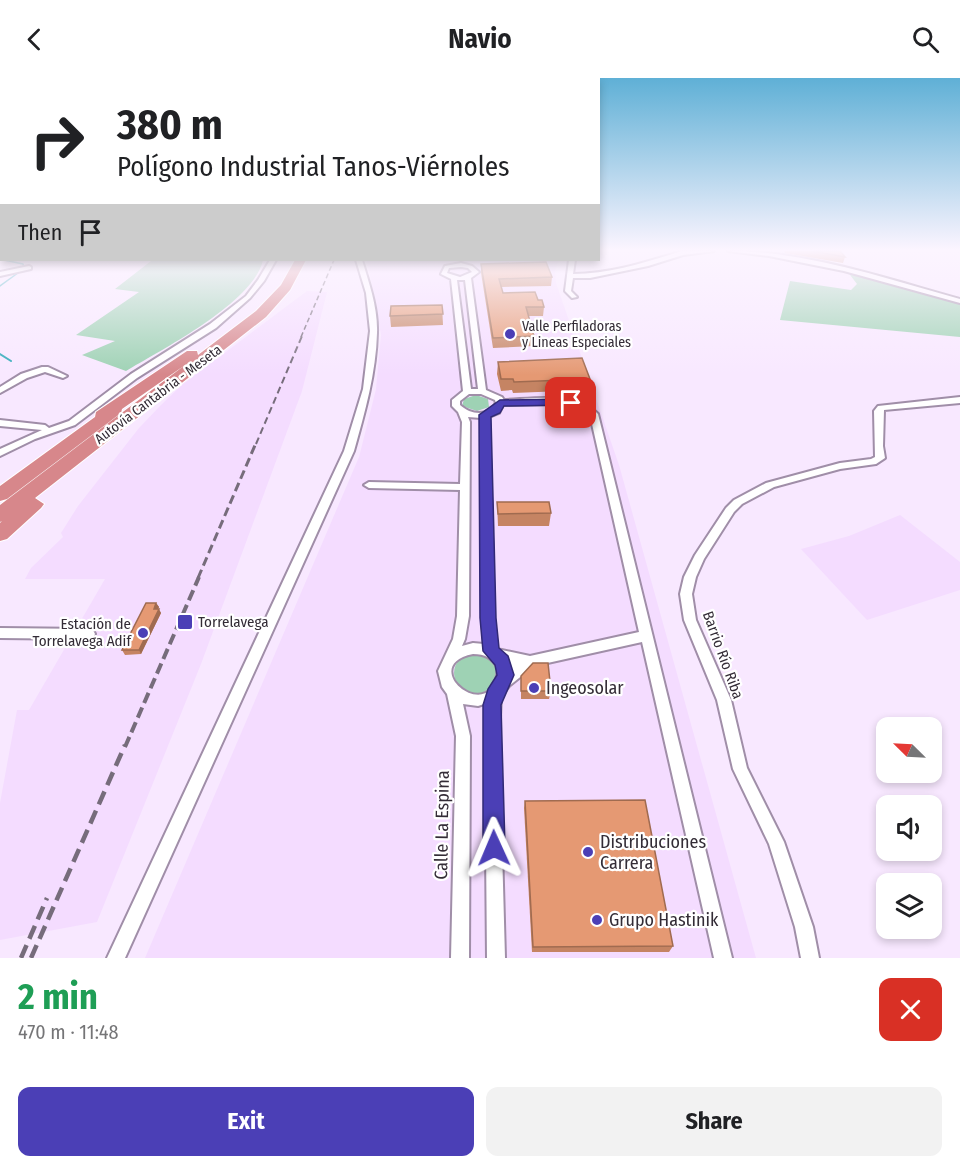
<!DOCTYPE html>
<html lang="en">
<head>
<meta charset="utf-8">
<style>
  body { margin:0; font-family:"Fira Sans Condensed",sans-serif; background:#f2f2f2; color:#202124; height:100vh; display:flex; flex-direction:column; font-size:22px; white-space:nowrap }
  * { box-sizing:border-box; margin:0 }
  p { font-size:20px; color:#757577 }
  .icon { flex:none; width:33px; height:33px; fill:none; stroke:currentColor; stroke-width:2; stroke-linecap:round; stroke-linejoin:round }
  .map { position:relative; height:880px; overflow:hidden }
  .details { display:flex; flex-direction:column; background:#fff; flex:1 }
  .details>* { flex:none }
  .guide { position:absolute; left:0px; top:0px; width:600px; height:183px; box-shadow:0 3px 9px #0003; background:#fff; color:#202124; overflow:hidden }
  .needle { width:39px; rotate:294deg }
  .controls { position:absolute; left:876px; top:639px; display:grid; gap:12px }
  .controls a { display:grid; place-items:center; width:66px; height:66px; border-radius:12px; background:#fff; box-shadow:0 3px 9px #0003; font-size:30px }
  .pin { position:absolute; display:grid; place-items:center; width:51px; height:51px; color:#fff; margin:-26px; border-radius:12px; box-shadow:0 3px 9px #0006 }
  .me { position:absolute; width:66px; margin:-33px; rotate:359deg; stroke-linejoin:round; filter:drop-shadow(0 0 4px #0008) }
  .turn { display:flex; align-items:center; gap:21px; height:126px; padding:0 18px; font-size:27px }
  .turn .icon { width:78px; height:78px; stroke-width:2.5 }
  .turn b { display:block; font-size:42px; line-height:51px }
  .then { display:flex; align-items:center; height:57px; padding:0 18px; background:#0003; gap:12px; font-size:22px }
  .round { display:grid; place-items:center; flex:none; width:63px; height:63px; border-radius:12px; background:#f2f2f2 }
  .overview { display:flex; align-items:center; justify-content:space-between; height:102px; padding:0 18px }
  h1 { font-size:36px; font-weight:700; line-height:45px; color:#1e9e55 }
  .button { display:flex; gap:12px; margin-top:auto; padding:12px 18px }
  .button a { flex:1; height:69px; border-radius:12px; background:#4b3fb6; color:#fff; font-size:24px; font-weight:700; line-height:69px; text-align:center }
  .button a+a { background:#f2f2f2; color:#202124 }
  header { display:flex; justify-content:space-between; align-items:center; height:78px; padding:0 18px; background:#fff; font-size:27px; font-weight:700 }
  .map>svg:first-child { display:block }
  .built { fill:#f4dcff }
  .green { fill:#9ed2b4 }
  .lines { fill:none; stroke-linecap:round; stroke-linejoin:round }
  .stream-far1 { stroke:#31abba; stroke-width:1.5 }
  .stream { stroke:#31abba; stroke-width:2 }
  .street-casing { stroke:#a08ea8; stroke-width:4 }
  .highway-casing { stroke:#fff; stroke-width:2 }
  .street { fill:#fff; fill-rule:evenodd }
  .highway { fill:#d7878b; fill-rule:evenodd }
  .rail-far4 { stroke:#766c7b; stroke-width:1.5; stroke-dasharray:5 3; stroke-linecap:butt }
  .rail-far3 { stroke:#766c7b; stroke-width:2; stroke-dasharray:7 4; stroke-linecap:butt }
  .rail-far2 { stroke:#766c7b; stroke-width:3; stroke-dasharray:9 4.5; stroke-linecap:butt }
  .rail-far1 { stroke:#766c7b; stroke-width:4; stroke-dasharray:11 5; stroke-linecap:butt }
  .rail { stroke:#766c7b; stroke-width:4.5; stroke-dasharray:14 7; stroke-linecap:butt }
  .wall { fill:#c58463 }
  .shaded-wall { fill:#a06b50 }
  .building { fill:#e59973; stroke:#a06b50; stroke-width:1.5 }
  .route { fill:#4b3fb6; stroke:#312976; stroke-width:1.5 }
  .poi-dot { fill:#4b3fb6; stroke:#fff; stroke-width:2 }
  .labels { text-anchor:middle; stroke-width:4.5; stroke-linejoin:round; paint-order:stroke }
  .far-poi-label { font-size:14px; fill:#332c36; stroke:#fff; text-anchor:start }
  .far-street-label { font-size:14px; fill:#332c36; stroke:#fff }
  .poi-label { font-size:15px; fill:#332c36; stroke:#fff; text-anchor:start }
  .street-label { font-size:15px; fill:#332c36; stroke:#fff }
  .near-poi-label { font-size:18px; fill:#332c36; stroke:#fff; text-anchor:start }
  .near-street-label { font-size:18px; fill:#332c36; stroke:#fff }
</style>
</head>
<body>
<header><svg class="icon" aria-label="back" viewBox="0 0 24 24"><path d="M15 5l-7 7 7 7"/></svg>Navio<svg class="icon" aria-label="search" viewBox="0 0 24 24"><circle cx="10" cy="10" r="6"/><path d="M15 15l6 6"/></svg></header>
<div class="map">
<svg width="960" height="880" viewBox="0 0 960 880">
  <rect width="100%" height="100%" fill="#f8e8ff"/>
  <g class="built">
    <path d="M367 182H559L555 192 556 205 619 387 756 880H145L359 379 376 311 381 257Z"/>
    <path d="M307 213 327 214 302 313 201 586 97 844 0 862V725L17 632H29L105 501H25L31 490 63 459 61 455 78 428 139 350 161 327 182 307Z"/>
    <path d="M900 437 960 484V512L867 542 801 471 849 458Z"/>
  </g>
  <g class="green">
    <path d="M92 182H263C254 224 163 271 126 293L82 277 115 263 76 257 139 214 115 211 151 183Z"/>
    <path d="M847 193 960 224V259L780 242 790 203 851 212 857 206Z"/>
    <path d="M476 317 488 321 489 329 477 333 462 328 464 321Z"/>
    <circle cx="475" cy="595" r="21"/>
  </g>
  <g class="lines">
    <g class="stream-far1">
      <path d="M4 182 23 186 24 190"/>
      <path d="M0 208 22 192"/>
    </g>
    <path class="stream" d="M0 276 11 283"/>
    <g class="street-casing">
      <g id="street">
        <path d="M682 173H714L683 177 648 188 590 200H573L571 213 577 219 572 220 565 213 569 182H575L573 196C611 196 646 184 682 173Z"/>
        <path d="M728 173C807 173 884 200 960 221V225L844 193 769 178Z"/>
        <path d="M270 182H276L264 203 250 220 216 250 137 300 75 347 35 361 0 378V371L42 352 0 348V342L45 347 49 350 69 343 131 296 210 246 246 218 258 202Z"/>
        <path d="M356 182H362C369 205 378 230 377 255 376 295 365 334 354 373L125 880H107L344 373 363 311 370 253 366 215Z"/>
        <path d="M461 185 472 188 479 194 471 200 486 312 502 319 504 322C533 321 576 313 598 336L732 880H714L642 564 534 588 509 608 501 619 499 660 505 880H487L485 660 487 625 478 628 463 626 470 658 469 880H451L456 658 447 616 442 609 438 593 453 561 457 538 460 412 369 410 364 407 369 404 460 406 462 344 458 334 452 328V322L463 313 451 201 441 196 445 188ZM461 189 468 190 472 194 460 199 447 195 449 190ZM457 202H465L478 311H471ZM469 316H481L495 322 496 325C488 339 471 337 460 327V323ZM550 326C565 327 578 328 590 337L639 554 530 578 497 571 494 540 489 339 499 335 503 327ZM468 339 481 340 482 540 484 566 473 565 462 568 465 561 469 538 470 344ZM473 576C485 576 492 580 498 590 494 652 414 588 473 576Z"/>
        <path d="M29 188 31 189V191L0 198V194Z"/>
        <path d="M42 289H48L67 298 63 300 45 294 27 300 0 315V309L21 296Z"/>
        <path d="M960 319V325L884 332 883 368 885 380 876 386 840 391 774 409 742 426 734 434 704 481 696 499 692 516 696 542 731 622 747 690 784 764 813 849 819 880H801L795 849 769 766 733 691 717 622 684 542 680 516 684 499 695 477 726 430 734 422 766 405 840 385 871 381 875 379 874 333 878 328Z"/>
        <path d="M0 550 89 551 93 552 95 556 93 560 89 561 0 560Z"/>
      </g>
    </g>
    <g class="highway-casing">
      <path id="highway" d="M295 182H306L290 212 266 239 35 420 44 426 41 430 7 461 0 463V445L2 443 0 444V427L185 287 122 331 121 335 7 421 0 423V408L95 339 96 334 187 273H197L198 277 256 233 281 207Z"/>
    </g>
    <use href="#street" class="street"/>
    <use href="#highway" class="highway"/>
    <path class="rail-far4" d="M301 259 334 182"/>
    <path class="rail-far3" d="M256 366 302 258"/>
    <path class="rail-far2" d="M198 500 256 365"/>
    <path class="rail-far1" d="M125 669 199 499"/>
    <g class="rail">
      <path d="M21 880 47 820"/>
      <path d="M31 880 125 667"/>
    </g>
  </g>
  <g class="wall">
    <path d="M784 173H840L845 179 843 185 785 175Z"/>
    <path d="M481 186 552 199 551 208 501 209 503 215 538 222 544 229 543 238H528L534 258V268L493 270 481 195Z"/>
    <path d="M442 227 443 247 391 249 390 238Z"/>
    <path d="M498 284 590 301 589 312 513 315 512 312 501 313 497 296Z"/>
    <path d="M497 424 551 435 549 448H498Z"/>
    <path d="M156 525 159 529 158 531 161 535 141 576 125 577 122 572Z"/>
    <path d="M521 598 551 613 549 621H521Z"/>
    <path d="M525 723 673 868 669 874H532L524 730Z"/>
  </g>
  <g class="shaded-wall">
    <path d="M156 525 159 529 156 535 154 531Z"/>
    <path d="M159 531 161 535 141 576 139 572Z"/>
  </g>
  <g class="building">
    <path d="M813 173H840L845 179Z"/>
    <path d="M546 184 552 199 499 201 503 215 535 214 538 222H542L544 229H526L534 258 493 260 481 186Z"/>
    <path d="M442 227 443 236 390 238 391 228Z"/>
    <path d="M582 280 590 301 514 304 513 301H501L498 284Z"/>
    <path d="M497 424H549L551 435 498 436Z"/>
    <path d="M146 525H156L154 531H159L139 572H122Z"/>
    <path d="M533 585H548L551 613H521V598Z"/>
    <path d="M645 722 673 868 533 869 525 723Z"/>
  </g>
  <linearGradient id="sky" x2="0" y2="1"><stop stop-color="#5fb0d6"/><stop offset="0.58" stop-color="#fcf5ff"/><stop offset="1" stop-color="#fcf5ff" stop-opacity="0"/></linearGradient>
  <rect width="960" height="297" fill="url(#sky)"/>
  <path class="route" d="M571 321 576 325 574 327 504 328 500 335 491 339 496 540 499 570 508 578 514 597 501 627 505 770 501 777 494 780 486 777 483 770V627L488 611 497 597 495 587 483 573 480 540 479 337 500 322Z"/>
  <g class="poi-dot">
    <circle cx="510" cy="256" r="6"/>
    <rect x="177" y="536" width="16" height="16" rx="3"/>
    <circle cx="143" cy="555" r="6"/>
    <circle cx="534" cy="610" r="6"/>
    <circle cx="588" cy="774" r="6"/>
    <circle cx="597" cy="842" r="6"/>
  </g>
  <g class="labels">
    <g class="far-poi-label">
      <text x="522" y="253">Valle Perfiladoras<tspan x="522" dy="16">y Lineas Especiales</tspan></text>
    </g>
    <g class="far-street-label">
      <text transform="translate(158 316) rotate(-37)" y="5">Autovía Cantabria - Meseta</text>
    </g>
    <g class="poi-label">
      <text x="198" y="549">Torrelavega</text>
      <text x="131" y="551" text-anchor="end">Estación de<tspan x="131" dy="17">Torrelavega Adif</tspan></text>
    </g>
    <g class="street-label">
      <text transform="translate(723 577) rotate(70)" y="5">Barrio Río Riba</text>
    </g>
    <g class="near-poi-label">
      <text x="546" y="616">Ingeosolar</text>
      <text x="600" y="770">Distribuciones<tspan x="600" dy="21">Carrera</tspan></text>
      <text x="609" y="848">Grupo Hastinik</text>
    </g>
    <g class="near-street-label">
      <text transform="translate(442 747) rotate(-89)" y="6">Calle La Espina</text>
    </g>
  </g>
</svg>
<div class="controls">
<a><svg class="needle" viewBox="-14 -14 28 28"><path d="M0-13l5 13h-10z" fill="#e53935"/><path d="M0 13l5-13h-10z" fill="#757577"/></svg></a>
<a><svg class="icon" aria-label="sound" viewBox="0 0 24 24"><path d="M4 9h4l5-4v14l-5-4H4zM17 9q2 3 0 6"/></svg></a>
<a><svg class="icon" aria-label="layers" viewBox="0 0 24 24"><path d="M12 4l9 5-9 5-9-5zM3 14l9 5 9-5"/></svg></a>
</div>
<div class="pin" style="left:571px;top:325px;background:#d93025"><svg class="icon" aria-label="arrive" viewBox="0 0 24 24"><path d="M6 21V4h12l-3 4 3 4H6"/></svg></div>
<svg class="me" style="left:494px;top:770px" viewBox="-20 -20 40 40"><path d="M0-17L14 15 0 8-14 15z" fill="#4b3fb6" stroke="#fff" stroke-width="4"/></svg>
<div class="guide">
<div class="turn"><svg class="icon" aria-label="right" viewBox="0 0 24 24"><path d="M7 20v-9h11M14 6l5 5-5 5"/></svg><div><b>380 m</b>Polígono Industrial Tanos-Viérnoles</div></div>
<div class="then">Then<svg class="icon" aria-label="arrive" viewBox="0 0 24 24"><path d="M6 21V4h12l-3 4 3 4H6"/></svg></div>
</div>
</div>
<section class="details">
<div class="overview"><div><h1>2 min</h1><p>470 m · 11:48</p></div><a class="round" style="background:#d93025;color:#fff"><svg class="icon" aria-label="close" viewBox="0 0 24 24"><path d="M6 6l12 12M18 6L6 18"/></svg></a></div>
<div class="button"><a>Exit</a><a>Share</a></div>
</section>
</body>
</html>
